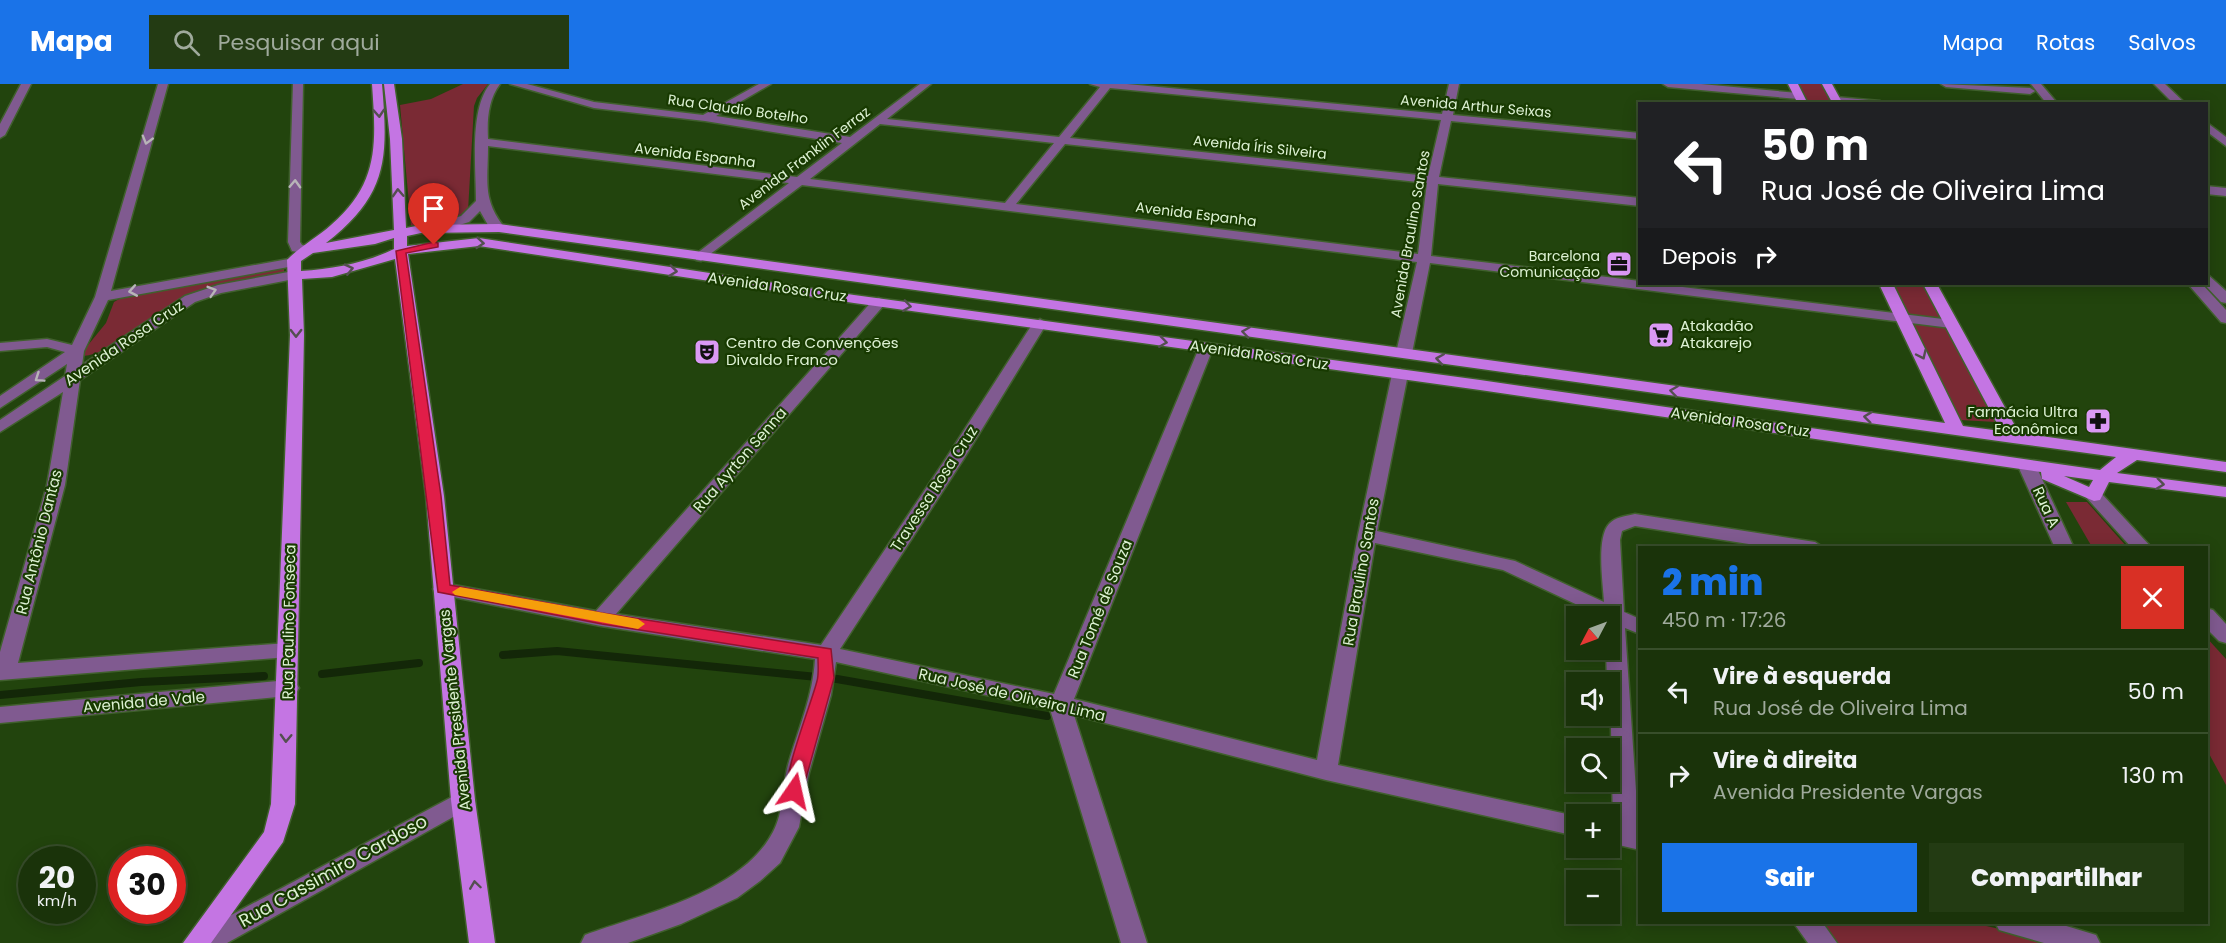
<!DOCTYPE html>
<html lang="pt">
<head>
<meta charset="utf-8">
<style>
  body { margin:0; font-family:Poppins,sans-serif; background:#233b13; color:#f1f3f6; height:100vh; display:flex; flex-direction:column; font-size:22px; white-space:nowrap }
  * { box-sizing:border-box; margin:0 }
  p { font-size:20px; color:#9faa9c }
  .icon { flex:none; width:33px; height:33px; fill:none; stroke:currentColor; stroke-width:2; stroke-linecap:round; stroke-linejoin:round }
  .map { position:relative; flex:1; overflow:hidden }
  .drawer { position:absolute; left:1638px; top:462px; width:570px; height:378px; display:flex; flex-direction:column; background:#1a330a; border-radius:0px; box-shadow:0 3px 15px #0003,0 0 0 2px #384e2b }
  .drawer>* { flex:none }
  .banner { position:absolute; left:1638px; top:18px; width:570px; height:183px; border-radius:0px; box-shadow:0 3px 15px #0003,0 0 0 2px #384e2b; background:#202124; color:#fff; overflow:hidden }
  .needle { width:39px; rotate:229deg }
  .buttons { position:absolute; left:1566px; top:522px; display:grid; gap:12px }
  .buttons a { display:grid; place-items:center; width:54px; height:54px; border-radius:0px; background:#1a330a; box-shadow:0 3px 15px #0003,0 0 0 2px #384e2b; font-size:30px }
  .speed { position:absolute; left:18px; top:762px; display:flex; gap:12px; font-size:30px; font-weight:700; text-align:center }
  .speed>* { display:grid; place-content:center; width:78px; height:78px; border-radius:50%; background:#1a330a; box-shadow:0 3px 15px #0003,0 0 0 2px #384e2b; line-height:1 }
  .speed small { font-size:15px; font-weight:400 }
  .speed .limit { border:9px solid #d22; background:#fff; color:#111 }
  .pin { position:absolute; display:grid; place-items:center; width:51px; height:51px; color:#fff; margin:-62px -26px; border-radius:50% 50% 50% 0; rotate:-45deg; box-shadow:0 0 6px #0007 }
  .pin .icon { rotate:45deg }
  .me { position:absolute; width:66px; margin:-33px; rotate:11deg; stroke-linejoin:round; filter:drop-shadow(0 0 4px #0008) }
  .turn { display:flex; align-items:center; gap:21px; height:126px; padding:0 24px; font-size:27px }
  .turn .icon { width:78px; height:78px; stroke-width:2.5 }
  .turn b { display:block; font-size:42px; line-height:51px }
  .then { display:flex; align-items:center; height:57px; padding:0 24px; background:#0003; gap:12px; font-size:22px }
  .round { display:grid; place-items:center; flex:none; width:63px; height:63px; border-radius:0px; background:#233b13 }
  .head { display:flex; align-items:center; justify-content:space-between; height:102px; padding:0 24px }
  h1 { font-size:36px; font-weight:800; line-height:45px; color:#1a73e8 }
  .action { display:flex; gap:12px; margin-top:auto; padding:12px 24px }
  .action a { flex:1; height:69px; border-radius:0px; background:#1a73e8; color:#fff; font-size:24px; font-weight:800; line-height:69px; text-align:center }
  .action a+a { background:#233b13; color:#f1f3f6 }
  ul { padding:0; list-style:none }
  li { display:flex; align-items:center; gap:18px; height:84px; padding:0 24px; border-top:2px solid #384e2b }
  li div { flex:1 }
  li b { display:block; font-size:22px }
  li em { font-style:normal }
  header { display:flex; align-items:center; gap:36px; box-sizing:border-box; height:84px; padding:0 30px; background:#1a73e8; color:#fff }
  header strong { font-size:28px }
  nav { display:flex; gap:33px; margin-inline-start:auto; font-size:21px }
  .search { width:420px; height:54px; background:#233b13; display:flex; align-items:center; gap:15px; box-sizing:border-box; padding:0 21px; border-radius:0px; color:#9faa9c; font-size:22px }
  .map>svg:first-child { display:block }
  .green { fill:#7a2a34 }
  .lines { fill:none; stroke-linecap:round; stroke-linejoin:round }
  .stream { stroke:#132708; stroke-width:8 }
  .minor-casing { stroke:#40602d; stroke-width:3 }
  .major-casing { stroke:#40602d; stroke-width:3 }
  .minor { fill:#805a90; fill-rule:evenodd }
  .major { fill:#c475e3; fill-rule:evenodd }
  .oneway { stroke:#544f50 }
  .oneway2 { stroke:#b8b5b8 }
  .route { fill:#e11d48; stroke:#92132f; stroke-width:1.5 }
  .slow { fill:#f59e0b }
  .labels { text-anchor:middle; stroke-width:4.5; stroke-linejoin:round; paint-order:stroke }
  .far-street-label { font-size:14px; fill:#ddf1d3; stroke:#183a01 }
  .far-poi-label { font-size:14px; fill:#ddf1d3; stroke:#183a01; text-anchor:end }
  .street-label { font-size:15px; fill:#ddf1d3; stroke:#183a01 }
  .poi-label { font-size:15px; fill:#ddf1d3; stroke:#183a01; text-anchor:start }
  .near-street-label { font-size:18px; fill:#ddf1d3; stroke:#183a01 }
</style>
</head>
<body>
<header>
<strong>Mapa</strong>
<div class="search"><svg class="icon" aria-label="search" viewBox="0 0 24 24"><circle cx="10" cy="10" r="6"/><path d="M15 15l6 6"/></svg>Pesquisar aqui</div>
<nav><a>Mapa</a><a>Rotas</a><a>Salvos</a></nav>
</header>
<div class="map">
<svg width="2226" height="859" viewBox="0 0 2226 859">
  <rect width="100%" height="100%" fill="#22440d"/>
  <g class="green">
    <path d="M463 0H488L477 14 474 22 468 127C452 138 430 147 411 142L400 21 431 15Z"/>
    <path d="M1795 0H1827L1837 19H1804Z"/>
    <path d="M284 182V189C255 195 222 197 194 209 162 223 113 271 83 272L84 266 106 239 114 218 121 214Z"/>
    <path d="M1888 200H1927L1996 338 1960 336 1949 330Z"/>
    <path d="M2066 418H2087L2127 463H2092Z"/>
    <path d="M2206 553 2226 575V701L2207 666Z"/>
    <path d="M1820 839H1973L2061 859H1837Z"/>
  </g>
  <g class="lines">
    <g class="stream">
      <path d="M503 571 557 567 837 595 1047 632"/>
      <path d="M322 590 419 579"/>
      <path d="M0 611 141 598 264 592"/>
    </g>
    <g class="minor-casing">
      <g id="minor">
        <path d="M21 0H31L5 51 0 54V40Z"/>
        <path d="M158 0H168L111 207 294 174 301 178 294 182 108 216 84 267 82 281 185 212 218 201 294 187 301 191 294 195 221 209 195 218 80 296 65 401 18 579 288 559 295 561 298 566 295 571 288 573 0 596V568L47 401 63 308 0 348V336L65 292 67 280 0 324V312L65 268 47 263 0 267V259L47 255 72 261 95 213Z"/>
        <path d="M293 0H303L300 158 302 161 314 163 316 166 309 170 292 167 288 158Z"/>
        <path d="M490 0H500C488 16 487 36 488 55L797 93 842 59 705 37 594 24 510 0H527L594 18 703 31 759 0H771L716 32 850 53 920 0H931L887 35 1059 53 1100 3 1090 0H1127L1442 30 1449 0H1459L1453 31 1640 49V55L1451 37 1439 93 1640 114V122L1438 100 1431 172 1640 197V200H1658L1951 236 1958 240 1951 244 1430 179 1412 269 1404 274 1396 269 1417 178 802 101 701 177 696 176V170L789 99 488 62C488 97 482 116 505 144L503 147H495L488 141 480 127 469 138 437 148 433 147V141L461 132 476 117C476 84 469 26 490 0ZM1110 4 1441 36 1428 92 1070 54ZM880 40 1054 59 1005 119 810 95ZM1065 60 1427 99 1418 170 1016 120Z"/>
        <path d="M1663 0H1701L1798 9 1803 12 1798 15 1668 3Z"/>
        <path d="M1941 0 2030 4 2035 7 2030 10 1946 3Z"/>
        <path d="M2031 0H2041L2058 20H2047Z"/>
        <path d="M2154 0H2165L2186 20H2174Z"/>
        <path d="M1836 13 1880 17 1885 20 1832 18V14Z"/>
        <path d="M2206 38 2226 53V62L2206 47Z"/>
        <path d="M2206 102 2226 104V112L2206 110Z"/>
        <path d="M2206 189 2226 207V219L2221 218 2204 200Z"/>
        <path d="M2188 200H2202L2226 226V239L2221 238Z"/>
        <path d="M879 214 886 218 884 221 616 530 821 561 945 376 1033 239 1040 235 1047 239 963 376 840 565 1054 610 1199 264 1206 260 1213 264 1074 615 1317 676 1358 451 1392 290 1400 285 1408 290 1377 447 1515 477 1604 518C1603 499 1596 454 1609 440 1615 433 1626 432 1635 430L1815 458 1824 464H1774L1635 442 1622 447 1620 456 1624 528 1640 535V550L1625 544 1640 766 1610 759V739L1613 740 1610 598H1607L1606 566H1610V532H1601L1503 486 1375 459 1338 681 1576 732V752L1326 696 1074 631 1147 859H1121L1050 625 836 578 831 611 809 689 799 743 780 779 760 797 737 814 681 840 628 859H581L585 851C645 829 741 809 773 748 784 728 782 702 788 681 798 646 813 612 815 575L601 542 443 511 436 510 433 505 436 500 443 499 596 527 874 215Z"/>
        <path d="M2027 377 2036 382 2074 464H2055L2018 382Z"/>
        <path d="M2094 407 2100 408 2152 464H2132L2085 412Z"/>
        <path d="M2206 524 2213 526 2226 540V559L2219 557 2206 544Z"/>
        <path d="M288 596 296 599 299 604 296 609 288 612 0 639V623Z"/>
        <path d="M463 707 471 709 475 716 471 723 227 859H190L194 851Z"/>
        <path d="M1793 838H1822L1837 859H1808Z"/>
        <path d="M1995 838H2053L2096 851 2100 859H2044L1999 846Z"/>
      </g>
    </g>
    <g class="major-casing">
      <g id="major">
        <path d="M372 0H382C388 73 389 110 326 159L394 146 390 55 384 0H394L402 55 406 144 421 141 499 140 1945 339 1879 200H1893L1963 342 2001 347 1923 200H1937L2019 349 2226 378V388L2137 376 2117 389 2226 403V413L2109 398 2100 416 2094 417 2042 395 2041 388 1480 306 854 219 479 162 408 170 444 412 475 716 495 859H469L451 716 426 412 395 175 332 193 302 195 304 251 295 720 283 758 211 859H183L264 748 271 720 290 251 287 176C299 163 318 153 331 141 380 99 376 58 372 0ZM499 148 2013 359 2116 373 2100 386 1480 296 854 211 479 154 407 162V152L421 149ZM394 154V165C365 179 334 185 301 187V177L313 169 375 160ZM2064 392 2093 396 2089 403Z"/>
        <path d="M1788 0H1798L1808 20H1798Z"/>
        <path d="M1822 0H1832L1843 20H1833Z"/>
      </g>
    </g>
    <use href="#minor" class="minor"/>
    <use href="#major" class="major"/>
  </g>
  <defs><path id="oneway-chevron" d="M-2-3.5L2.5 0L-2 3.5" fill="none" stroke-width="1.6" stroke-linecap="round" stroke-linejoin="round" transform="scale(1.5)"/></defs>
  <g class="oneway">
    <use href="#oneway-chevron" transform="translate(379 29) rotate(86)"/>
    <use href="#oneway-chevron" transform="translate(398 109) rotate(-93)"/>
    <use href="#oneway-chevron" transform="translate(480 159) rotate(5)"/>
    <use href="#oneway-chevron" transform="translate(349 185) rotate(-13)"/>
    <use href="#oneway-chevron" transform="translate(673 187) rotate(7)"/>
    <use href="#oneway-chevron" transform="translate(907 222) rotate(8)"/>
    <use href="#oneway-chevron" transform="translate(1246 248) rotate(-172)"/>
    <use href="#oneway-chevron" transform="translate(296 249) rotate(90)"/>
    <use href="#oneway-chevron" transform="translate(1163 258) rotate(8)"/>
    <use href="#oneway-chevron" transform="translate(1922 271) rotate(65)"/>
    <use href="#oneway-chevron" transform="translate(1440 275) rotate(-171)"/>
    <use href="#oneway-chevron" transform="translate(1674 307) rotate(-172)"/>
    <use href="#oneway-chevron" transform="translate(1868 333) rotate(-173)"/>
    <use href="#oneway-chevron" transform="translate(2160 400) rotate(7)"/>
    <use href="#oneway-chevron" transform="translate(286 654) rotate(92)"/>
    <use href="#oneway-chevron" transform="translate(475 801) rotate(-98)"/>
  </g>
  <g class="oneway2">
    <use href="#oneway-chevron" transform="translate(147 56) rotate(106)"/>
    <use href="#oneway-chevron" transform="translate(295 100) rotate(-88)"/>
    <use href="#oneway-chevron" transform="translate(133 207) rotate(170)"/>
    <use href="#oneway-chevron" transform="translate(212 207) rotate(-17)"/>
    <use href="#oneway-chevron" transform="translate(39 294) rotate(146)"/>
  </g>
  <path class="route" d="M434 158 438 159V163L406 169 441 412 450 501 602 529 831 565 834 594 801 712H788C780 697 812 618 817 597 819 590 818 581 818 574L602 540 438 508 396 167Z"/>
  <path class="slow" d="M460 503 638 535 645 540 638 545 455 511 452 508Z"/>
  <defs>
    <g id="office-square" transform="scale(1.35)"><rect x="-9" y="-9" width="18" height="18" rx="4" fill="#db99f5" stroke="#183a01"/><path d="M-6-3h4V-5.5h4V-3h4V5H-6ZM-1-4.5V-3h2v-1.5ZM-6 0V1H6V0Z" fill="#111"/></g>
    <g id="supermarket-square" transform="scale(1.35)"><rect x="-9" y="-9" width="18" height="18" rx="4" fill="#db99f5" stroke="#183a01"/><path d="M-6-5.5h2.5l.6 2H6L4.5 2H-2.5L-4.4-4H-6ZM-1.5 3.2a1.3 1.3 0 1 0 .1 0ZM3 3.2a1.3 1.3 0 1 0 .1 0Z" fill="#111"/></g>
    <g id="theatre-square" transform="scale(1.35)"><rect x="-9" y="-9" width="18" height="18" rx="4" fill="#db99f5" stroke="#183a01"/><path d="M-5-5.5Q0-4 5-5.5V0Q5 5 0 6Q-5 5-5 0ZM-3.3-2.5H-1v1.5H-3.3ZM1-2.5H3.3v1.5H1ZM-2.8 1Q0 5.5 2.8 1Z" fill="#111"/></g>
    <g id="pharmacy-square" transform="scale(1.35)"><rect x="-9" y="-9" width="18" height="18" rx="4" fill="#db99f5" stroke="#183a01"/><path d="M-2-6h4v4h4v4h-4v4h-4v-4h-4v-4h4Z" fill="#111"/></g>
  </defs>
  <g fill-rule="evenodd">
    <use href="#office-square" x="1619" y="180"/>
    <use href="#supermarket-square" x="1661" y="251"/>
    <use href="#theatre-square" x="707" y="268"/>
    <use href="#pharmacy-square" x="2098" y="337"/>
  </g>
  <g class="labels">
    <g class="far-street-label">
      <text transform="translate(1476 22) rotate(5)" y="5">Avenida Arthur Seixas</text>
      <text transform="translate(738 25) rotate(8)" y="5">Rua Claudio Botelho</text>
      <text transform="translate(1260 63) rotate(6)" y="5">Avenida Íris Silveira</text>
      <text transform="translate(695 71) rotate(7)" y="5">Avenida Espanha</text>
      <text transform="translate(804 74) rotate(-37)" y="5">Avenida Franklin Ferraz</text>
      <text transform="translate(1196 130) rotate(7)" y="5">Avenida Espanha</text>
      <text transform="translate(1410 150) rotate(-80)" y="5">Avenida Braulino Santos</text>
    </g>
    <g class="far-poi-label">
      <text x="1600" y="177">Barcelona<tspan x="1600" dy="16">Comunicação</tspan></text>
    </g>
    <g class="street-label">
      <text transform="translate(777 203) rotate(8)" y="5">Avenida Rosa Cruz</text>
      <text transform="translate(124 259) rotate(-34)" y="5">Avenida Rosa Cruz</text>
      <text transform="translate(1259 271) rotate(8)" y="5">Avenida Rosa Cruz</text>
      <text transform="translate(1740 338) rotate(8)" y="5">Avenida Rosa Cruz</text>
      <text transform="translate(740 376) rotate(-49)" y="5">Rua Ayrton Senna</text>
      <text transform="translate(934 405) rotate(-57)" y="5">Travessa Rosa Cruz</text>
      <text transform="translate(2046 423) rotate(65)" y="5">Rua A</text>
      <text transform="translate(39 458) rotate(-76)" y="5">Rua Antônio Dantas</text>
      <text transform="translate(1361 488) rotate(-80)" y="5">Rua Braulino Santos</text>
      <text transform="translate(1100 525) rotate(-68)" y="5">Rua Tomé de Souza</text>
      <text transform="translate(289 538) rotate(-89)" y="5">Rua Paulino Fonseca</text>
      <text transform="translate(1012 611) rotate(13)" y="5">Rua José de Oliveira Lima</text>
      <text transform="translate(144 618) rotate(-5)" y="5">Avenida de Vale</text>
      <text transform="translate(455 626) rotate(-96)" y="5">Avenida Presidente Vargas</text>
    </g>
    <g class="poi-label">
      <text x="1680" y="247">Atakadão<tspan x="1680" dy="17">Atakarejo</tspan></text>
      <text x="726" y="264">Centro de Convenções<tspan x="726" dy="17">Divaldo Franco</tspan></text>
      <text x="2078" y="333" text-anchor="end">Farmácia Ultra<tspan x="2078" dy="17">Econômica</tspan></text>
    </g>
    <g class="near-street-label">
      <text transform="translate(333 787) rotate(-29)" y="6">Rua Cassimiro Cardoso</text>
    </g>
  </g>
</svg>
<div class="buttons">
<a><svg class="needle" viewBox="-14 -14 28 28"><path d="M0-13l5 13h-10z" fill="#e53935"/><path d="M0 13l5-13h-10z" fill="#9faa9c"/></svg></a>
<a><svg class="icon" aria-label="sound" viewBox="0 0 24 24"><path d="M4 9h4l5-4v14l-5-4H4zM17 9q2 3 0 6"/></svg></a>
<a><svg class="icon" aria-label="search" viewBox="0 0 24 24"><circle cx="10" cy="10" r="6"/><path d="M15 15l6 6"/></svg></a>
<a>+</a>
<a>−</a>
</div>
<div class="speed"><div>20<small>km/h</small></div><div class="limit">30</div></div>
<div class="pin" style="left:434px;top:161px;background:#d93025"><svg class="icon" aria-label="arrive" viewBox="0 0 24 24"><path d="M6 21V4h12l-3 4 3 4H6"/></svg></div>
<svg class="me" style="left:794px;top:707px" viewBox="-20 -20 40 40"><path d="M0-17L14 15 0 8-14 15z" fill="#e11d48" stroke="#fff" stroke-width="4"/></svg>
<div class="banner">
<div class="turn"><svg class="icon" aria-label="left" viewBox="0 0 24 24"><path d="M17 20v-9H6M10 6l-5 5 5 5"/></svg><div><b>50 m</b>Rua José de Oliveira Lima</div></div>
<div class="then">Depois<svg class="icon" aria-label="right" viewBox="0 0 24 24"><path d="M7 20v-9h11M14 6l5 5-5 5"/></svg></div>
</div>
<section class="drawer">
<div class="head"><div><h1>2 min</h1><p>450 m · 17:26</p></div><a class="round" style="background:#d93025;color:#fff"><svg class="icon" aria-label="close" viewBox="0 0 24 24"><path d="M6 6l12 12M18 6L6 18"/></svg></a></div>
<ul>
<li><svg class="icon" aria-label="left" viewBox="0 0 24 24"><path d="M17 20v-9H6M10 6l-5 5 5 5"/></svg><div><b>Vire à esquerda</b><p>Rua José de Oliveira Lima</p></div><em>50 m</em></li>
<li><svg class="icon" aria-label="right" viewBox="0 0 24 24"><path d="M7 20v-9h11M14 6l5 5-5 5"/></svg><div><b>Vire à direita</b><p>Avenida Presidente Vargas</p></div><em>130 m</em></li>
</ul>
<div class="action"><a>Sair</a><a>Compartilhar</a></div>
</section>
</div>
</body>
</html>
